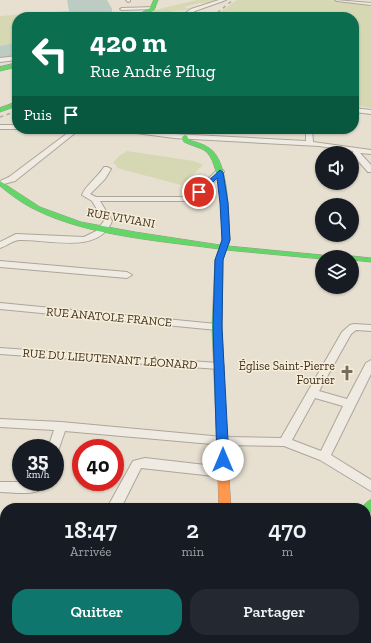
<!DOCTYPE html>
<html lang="fr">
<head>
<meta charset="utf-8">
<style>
  body { margin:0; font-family:"Zilla Slab",serif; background:#242831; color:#f1f3f6; height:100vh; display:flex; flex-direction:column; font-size:15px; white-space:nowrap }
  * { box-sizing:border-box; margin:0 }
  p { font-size:13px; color:#9ea1a6 }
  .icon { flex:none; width:22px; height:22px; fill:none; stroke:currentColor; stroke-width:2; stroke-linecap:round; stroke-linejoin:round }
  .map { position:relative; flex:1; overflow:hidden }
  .side { position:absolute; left:0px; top:503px; width:371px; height:140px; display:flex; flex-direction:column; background:#171b24; border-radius:16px 16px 0 0; box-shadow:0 1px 3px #0004 }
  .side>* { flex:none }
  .hud { position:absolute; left:12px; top:12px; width:347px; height:122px; border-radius:16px; box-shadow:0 1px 3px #0004; background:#0b6e4f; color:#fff; overflow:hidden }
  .buttons { position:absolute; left:315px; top:146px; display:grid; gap:8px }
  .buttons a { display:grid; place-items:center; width:44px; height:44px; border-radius:50%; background:#171b24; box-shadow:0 1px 3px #0004; font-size:20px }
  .speed { position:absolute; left:12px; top:439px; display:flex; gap:8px; font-size:20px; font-weight:700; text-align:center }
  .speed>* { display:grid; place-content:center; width:52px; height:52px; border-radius:50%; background:#171b24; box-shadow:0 1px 3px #0004; line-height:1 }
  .speed small { font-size:10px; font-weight:400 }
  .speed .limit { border:6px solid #d22; background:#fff; color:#111 }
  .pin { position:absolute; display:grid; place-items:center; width:34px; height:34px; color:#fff; margin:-17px; border:2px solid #fff; border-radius:50%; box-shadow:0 1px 4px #0007 }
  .me { position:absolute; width:44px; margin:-22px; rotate:0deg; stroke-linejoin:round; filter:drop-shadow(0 0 3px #0008) }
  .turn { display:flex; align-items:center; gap:14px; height:84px; padding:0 12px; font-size:18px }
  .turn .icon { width:52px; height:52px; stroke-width:2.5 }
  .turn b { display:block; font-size:28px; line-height:34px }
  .then { display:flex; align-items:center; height:38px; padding:0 12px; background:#0003; gap:8px; font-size:15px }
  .eta { display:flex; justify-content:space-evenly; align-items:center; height:68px; text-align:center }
  .eta b { font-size:24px; font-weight:600; line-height:28px }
  .cta { display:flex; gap:8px; margin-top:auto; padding:8px 12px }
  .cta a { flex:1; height:46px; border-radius:16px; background:#0f766e; color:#fff; font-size:16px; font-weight:600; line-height:46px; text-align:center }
  .cta a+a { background:#242831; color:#f1f3f6 }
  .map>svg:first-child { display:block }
  .green { fill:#d6d7b3 }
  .water { fill:#bcccc2 }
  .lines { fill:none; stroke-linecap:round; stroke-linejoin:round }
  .street-casing { stroke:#ada599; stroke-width:2 }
  .fast-casing { stroke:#9c958a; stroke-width:1 }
  .slow-casing { stroke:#9c958a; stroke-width:1 }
  .street { fill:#efebe3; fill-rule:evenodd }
  .fast { fill:#63d668; fill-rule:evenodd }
  .slow { fill:#ff974d; fill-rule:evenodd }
  .rail { stroke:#afaaa2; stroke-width:1.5; stroke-dasharray:3.5 3.5; stroke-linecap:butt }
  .route { fill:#1a73e8; stroke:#114b97 }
  .labels { text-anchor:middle; stroke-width:3; stroke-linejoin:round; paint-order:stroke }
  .street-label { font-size:12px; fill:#3d2e20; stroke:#f7eed8 }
  .poi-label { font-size:12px; fill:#3d2e20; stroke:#f7eed8; text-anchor:end }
</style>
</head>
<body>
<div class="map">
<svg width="371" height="643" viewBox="0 0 371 643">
  <rect width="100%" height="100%" fill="#e7e0d1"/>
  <g class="green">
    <path d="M197 0H226L213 3H200L184 7 191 9C185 11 180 10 175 11 163 13 152 17 140 17L155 10Z"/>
    <path d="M237 0H329L371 5V108L354 105V17H213Z"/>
    <path d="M67 11 69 12 70 17H17V42L0 46V16Z"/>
    <path d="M127 151 194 161 203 165 181 185 117 168V166L113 163 118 157Z"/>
  </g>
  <g class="water">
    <path d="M67 0H107L112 9V16L70 17Z"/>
    <path d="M17 42V55L0 58V46Z"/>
  </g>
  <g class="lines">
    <g class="street-casing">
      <g id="street">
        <path d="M126 0H130V1L128 2Z"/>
        <path d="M219 0H226L195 11 185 17H180L191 9Z"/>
        <path d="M335 0 371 3V5L337 1Z"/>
        <path d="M155 7 153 9 122 10 120 9 122 8Z"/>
        <path d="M17 56V60L0 62V58Z"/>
        <path d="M354 108 371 110V114L354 112Z"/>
        <rect x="0" y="125" width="17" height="4"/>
        <path d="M73 129H80L15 181 0 185V181L9 177Z"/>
        <path d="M118 129H137L174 134 306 141V129H312L313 142 371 150V154L360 153 371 165V172H368L353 155V151L319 146 174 138 121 131Z"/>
        <path d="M104 167H107L111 169 105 179 90 194 96 197H190L217 170H223L224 172 195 201H100L112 221C99 255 48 239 20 240 13 240 7 246 0 248V242L16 234 84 237 96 231 104 221 92 201 82 195C86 185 98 177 104 167Z"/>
        <path d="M0 261 127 272 132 275 127 278 0 267Z"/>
        <path d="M0 303 217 324 222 327 217 330 0 309Z"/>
        <path d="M354 324 371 325V331L356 330 351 334 319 391 347 399 366 363 371 360V374L331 455 371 480V491L320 460 284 446 223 445 65 431 58 451 55 452V448H48L54 430 0 427V419L61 422 223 437 281 438 342 332 350 325ZM315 398 343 406 321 451 292 440Z"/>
        <path d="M0 348 219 363 223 364 224 366 223 368 219 369 0 354Z"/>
        <path d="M145 458 223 467 227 469 229 472 227 475 223 477 141 468 121 508H107L133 461Z"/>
        <path d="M0 482H49C40 498 15 492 0 492Z"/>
        <path d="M28 638H45L42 643H25Z"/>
      </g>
    </g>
    <g class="fast-casing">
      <g id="fast">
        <path d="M154 0H158L154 10 139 17H134L150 8Z"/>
        <path d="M17 63V67L0 71V67Z"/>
        <path d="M17 102V106L0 112V108Z"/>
        <path d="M185 135 187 136 189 140C195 142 204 144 209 148 230 161 228 217 230 240L228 246 322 255 326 257H322V259L226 250 223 260 222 327 227 448 226 451 222 452 218 451 217 448 212 327 215 260 219 249C161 241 88 236 36 210 23 204 11 195 0 186V181L40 207 81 222 135 232 220 245 222 240C221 220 222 161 204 150 198 147 190 145 184 142L182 137Z"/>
        <path d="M352 256 371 258V262L352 260V257H349Z"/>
        <path d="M371 500V512L366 514V508H361L367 502Z"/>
        <path d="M0 607 5 609V621L0 619Z"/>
        <path d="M41 638H60L63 643H44Z"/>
        <path d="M206 638H237L234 643H209Z"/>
      </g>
    </g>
    <g class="slow-casing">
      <path id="slow" d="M222 444 226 445 227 448 231 508H219L217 448 218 445Z"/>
    </g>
    <use href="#street" class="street"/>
    <use href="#fast" class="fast"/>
    <use href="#slow" class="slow"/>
    <g class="rail">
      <path d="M212 17 233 0"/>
      <path d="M0 117 17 111"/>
    </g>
  </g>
  <path class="route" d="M220 170 223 172 228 203 230 240 223 260 222 327 229 460 227 463 223 464 219 463 217 460 213 327 215 260 222 240 220 203 217 178 202 193H197L196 192Z"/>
  <defs>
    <g id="church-bare" transform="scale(1.2)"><path d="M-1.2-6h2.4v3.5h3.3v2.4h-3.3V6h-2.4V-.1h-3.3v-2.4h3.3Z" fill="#786c5e" stroke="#f7eed8" stroke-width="2.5" paint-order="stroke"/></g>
  </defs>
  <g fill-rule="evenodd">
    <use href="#church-bare" x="347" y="373"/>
  </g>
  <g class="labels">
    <g class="street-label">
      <text transform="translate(121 218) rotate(10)" y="4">RUE VIVIANI</text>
      <text transform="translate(109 317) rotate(5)" y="4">RUE ANATOLE FRANCE</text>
      <text transform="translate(110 359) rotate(4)" y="4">RUE DU LIEUTENANT LÉONARD</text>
    </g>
    <g class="poi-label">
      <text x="335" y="370">Église Saint-Pierre<tspan x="335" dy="14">Fourier</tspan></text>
    </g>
  </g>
</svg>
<div class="buttons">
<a><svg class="icon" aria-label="sound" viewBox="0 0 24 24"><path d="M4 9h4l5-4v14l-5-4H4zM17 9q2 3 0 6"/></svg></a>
<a><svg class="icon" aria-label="search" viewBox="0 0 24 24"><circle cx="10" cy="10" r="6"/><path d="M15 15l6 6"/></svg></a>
<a><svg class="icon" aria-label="layers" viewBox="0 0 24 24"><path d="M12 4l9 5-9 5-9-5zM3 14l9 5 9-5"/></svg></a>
</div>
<div class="speed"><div>35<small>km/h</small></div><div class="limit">40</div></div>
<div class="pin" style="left:199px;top:192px;background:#d93025"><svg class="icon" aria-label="arrive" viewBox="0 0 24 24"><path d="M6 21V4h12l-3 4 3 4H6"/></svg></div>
<svg class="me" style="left:223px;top:460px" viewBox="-20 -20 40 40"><circle r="19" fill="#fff"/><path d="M0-13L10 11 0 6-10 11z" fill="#1a73e8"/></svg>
<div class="hud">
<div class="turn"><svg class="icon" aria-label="left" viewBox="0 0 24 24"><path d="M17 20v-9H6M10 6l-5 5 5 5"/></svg><div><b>420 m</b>Rue André Pflug</div></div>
<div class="then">Puis<svg class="icon" aria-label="arrive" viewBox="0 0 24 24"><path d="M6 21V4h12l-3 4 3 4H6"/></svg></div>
</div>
<section class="side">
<div class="eta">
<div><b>18:47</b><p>Arrivée</p></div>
<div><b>2</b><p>min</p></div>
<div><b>470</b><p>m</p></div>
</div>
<div class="cta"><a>Quitter</a><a>Partager</a></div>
</section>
</div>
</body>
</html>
